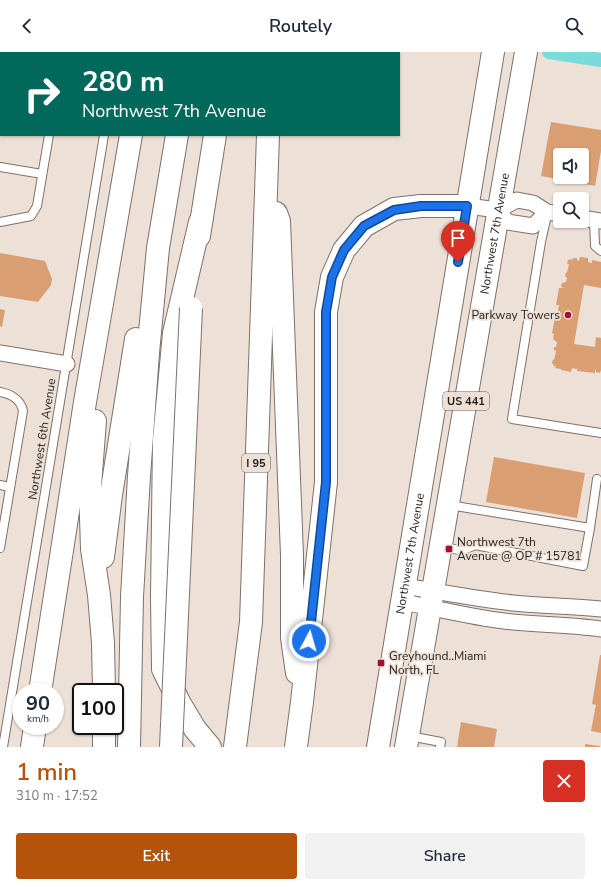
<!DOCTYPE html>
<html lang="en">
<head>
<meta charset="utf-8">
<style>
  body { margin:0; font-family:"Nunito Sans",sans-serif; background:#f2f2f3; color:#1f2937; height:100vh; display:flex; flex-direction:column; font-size:15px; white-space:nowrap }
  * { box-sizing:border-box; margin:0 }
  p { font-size:13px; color:#747a83 }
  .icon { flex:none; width:22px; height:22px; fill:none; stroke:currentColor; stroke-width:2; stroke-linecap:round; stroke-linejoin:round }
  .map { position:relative; height:695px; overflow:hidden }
  .panel { display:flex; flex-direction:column; background:#fff; flex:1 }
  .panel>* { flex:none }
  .hud { position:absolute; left:0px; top:0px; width:400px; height:84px; box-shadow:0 1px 3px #0004; background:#00695c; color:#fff; overflow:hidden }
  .fabs { position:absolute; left:553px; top:96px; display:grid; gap:8px }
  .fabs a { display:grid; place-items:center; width:36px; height:36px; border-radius:4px; background:#fff; box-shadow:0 1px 3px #0004; font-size:20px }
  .speed { position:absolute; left:12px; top:631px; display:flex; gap:8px; font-size:20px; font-weight:700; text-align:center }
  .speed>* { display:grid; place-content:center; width:52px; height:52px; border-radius:50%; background:#fff; box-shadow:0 1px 3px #0004; line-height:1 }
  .speed small { font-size:10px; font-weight:400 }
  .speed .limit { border:2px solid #111; border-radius:6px; background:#fff; color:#111 }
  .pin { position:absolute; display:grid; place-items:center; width:34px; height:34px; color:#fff; margin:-41px -17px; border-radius:50% 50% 50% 0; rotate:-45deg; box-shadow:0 0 4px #0007 }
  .pin .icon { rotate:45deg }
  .me { position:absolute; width:44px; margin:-22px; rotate:6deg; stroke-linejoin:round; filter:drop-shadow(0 0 3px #0008) }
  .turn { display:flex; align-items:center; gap:14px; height:84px; padding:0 16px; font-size:18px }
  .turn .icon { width:52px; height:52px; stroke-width:2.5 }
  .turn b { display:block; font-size:28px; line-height:34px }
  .round { display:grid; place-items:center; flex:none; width:42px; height:42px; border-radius:4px; background:#f2f2f3 }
  .summary { display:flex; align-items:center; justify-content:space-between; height:68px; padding:0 16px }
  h1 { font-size:24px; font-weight:600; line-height:30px; color:#b45309 }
  .cta { display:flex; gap:8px; margin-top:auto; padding:8px 16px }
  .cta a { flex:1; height:46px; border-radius:4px; background:#b45309; color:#fff; font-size:16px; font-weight:600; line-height:46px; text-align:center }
  .cta a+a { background:#f2f2f3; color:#1f2937 }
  header { display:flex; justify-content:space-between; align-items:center; height:52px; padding:0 16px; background:#fff; font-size:18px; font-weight:600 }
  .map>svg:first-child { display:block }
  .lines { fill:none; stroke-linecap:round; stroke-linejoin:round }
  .canal { stroke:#79dbdc; stroke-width:14 }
  .building { fill:#d99e71; fill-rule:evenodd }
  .lane-casing { stroke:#7d7169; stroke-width:10 }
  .street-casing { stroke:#7d7169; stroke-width:17 }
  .primary-casing { stroke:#7d7169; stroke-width:24 }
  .highway-casing { stroke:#7d7169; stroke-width:24 }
  .lane { stroke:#fff; stroke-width:8 }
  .street { stroke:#fff; stroke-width:15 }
  .primary { stroke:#fff; stroke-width:22 }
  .highway { stroke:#fff; stroke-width:22 }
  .highway-bridge-casing { stroke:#7d7169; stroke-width:24; stroke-linecap:butt }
  .highway-bridge { stroke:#fff; stroke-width:22 }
  .route-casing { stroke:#114b97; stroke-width:10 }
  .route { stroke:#1a73e8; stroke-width:7 }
  .poi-dot { fill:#a70d32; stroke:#ede0d7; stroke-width:1.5 }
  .labels { text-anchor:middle; stroke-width:3.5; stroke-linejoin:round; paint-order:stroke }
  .shield { fill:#ede0d7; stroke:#605853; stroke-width:1 }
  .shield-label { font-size:11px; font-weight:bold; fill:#231e1b }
  .street-label { font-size:12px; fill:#231e1b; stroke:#ede0d7 }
  .poi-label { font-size:12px; fill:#231e1b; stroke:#ede0d7; text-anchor:start }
</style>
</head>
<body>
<header><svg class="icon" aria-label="back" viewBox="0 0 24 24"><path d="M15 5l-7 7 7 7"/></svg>Routely<svg class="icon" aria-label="search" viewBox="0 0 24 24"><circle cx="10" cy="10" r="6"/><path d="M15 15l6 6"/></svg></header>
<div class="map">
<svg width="601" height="695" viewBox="0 0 601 695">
  <rect width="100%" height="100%" fill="#ede0d7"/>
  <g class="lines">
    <path class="canal" d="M549 0 601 8"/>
  </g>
  <g class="building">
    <path d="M551 70 601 78V99L595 134 541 124ZM560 103H582V125H560Z"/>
    <path d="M0 201 45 209 52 227 51 233 38 250 0 244Z"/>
    <path d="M580 205 588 206V210L592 211V208L601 210V236L584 233 574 292 595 295 596 285 601 286V318L600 321 596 320V318L595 317V321L577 319 578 315 577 317 572 316 571 320 561 318V317L555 316 556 314H553L554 312H552L553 307 554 308 556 299 554 298V295H556L557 290 553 287 554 282 552 281 555 266 560 267V265H557V261H560V259H558L559 253H556L559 236H564L561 235 562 231 566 230 567 225H565L566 220 567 221 569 212H567L568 208 573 207V206H577V208L579 209Z"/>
    <path d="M0 257 5 258 2 275 0 274Z"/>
    <path d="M494 405 585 421 577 466 486 450Z"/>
    <path d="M600 603H601V681L591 679 596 653 592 652Z"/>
    <path d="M461 670 497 677 494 695H457Z"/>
    <path d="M585 692 600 694V695H585Z"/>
  </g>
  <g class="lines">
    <g class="lane-casing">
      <g id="lane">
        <path d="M117 1 118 0"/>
        <path d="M0 115 42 122"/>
        <path d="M547 163 541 190 512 367 601 381"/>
        <path d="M594 168 595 194 601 199"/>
        <path d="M0 170 31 164 37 154 49 83"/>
        <path d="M0 340C11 342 21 348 23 359L0 496"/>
        <path d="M0 433 10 435"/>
        <path d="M449 453 590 476 597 427"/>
        <path d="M442 494 462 499 475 493 583 514 590 476"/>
        <path d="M409 684 441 690 440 695"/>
        <path d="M3 695 104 83"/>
      </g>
    </g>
    <g class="street-casing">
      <g id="street">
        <path d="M0 63H1"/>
        <path d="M467 154 498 158 517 148 533 151 547 160 560 162"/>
        <path d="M498 158 507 170 533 174 547 160"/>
        <path d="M582 166 601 169"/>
        <path d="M0 301 67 312"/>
        <path d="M404 534C440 540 476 547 513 551 542 554 572 554 601 557"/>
        <path d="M402 550C436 556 470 565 504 569 536 573 569 572 601 577"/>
      </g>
    </g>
    <g class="primary-casing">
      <g id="primary">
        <path id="s1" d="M378 695 493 0"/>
        <path id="s2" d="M406 695 526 0"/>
      </g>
    </g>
    <g class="highway-casing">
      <g id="highway">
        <path d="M146 1V0"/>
        <path d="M192 1V0"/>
        <path d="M229 1V0"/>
        <path d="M271 1V0"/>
        <path d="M276 161 279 169 292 503V586L297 621"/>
        <path d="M200 170 174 281 164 388 162 546 163 617 180 652 195 677 210 695"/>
        <path d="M199 184 215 83"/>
        <path d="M95 369 90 434 92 497 99 543 103 591 104 640"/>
        <path d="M103 505 111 443 136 287"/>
        <path d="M40 640 85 350 131 83"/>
        <path d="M104 674V695"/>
        <path d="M32 695 35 674"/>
        <path d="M129 695 132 545 139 424 148 301 158 196 177 83"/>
        <path d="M235 695 251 570 268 83"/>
        <path d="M296 695 302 650 326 430V260L332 225 344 198 364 174 394 157 421 154H467"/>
      </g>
    </g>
    <use href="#lane" class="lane"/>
    <use href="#street" class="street"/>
    <use href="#primary" class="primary"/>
    <use href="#highway" class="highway"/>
    <g class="highway-bridge-casing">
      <path id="highway-bridge" d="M171 695 191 256"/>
    </g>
    <use href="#highway-bridge" class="highway-bridge"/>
  </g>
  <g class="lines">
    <g class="route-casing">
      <path id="route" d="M309 589 326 430V260L332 225 344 198 364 174 394 158 421 154H467L458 210"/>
    </g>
    <use href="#route" class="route"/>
  </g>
  <g class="poi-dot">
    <circle cx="568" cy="263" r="4"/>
    <rect x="445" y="493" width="8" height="8" rx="2"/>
    <rect x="377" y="607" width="8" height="8" rx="2"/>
  </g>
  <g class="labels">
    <g class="shield">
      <rect x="443" y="340" width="46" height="18" rx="3"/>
      <rect x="242" y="402" width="28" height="18" rx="3"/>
    </g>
    <g class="shield-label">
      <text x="466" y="353">US 441</text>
      <text x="256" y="415">I 95</text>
    </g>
    <g class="street-label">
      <text dy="4" stroke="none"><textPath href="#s2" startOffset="521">Northwest 7th Avenue</textPath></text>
      <text transform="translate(42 387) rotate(-81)" y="4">Northwest 6th Avenue</text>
      <text dy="4" stroke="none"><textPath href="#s1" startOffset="196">Northwest 7th Avenue</textPath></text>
    </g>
    <g class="poi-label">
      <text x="560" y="267" text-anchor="end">Parkway Towers</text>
      <text x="457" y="494">Northwest 7th<tspan x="457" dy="14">Avenue @ OP # 15781</tspan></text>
      <text x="389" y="608">Greyhound..Miami<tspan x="389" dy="14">North, FL</tspan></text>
    </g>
  </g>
</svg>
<div class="fabs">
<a><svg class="icon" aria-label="sound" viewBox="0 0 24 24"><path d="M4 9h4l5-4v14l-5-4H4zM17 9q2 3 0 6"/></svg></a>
<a><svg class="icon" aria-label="search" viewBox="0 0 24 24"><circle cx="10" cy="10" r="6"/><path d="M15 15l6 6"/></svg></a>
</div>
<div class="speed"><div>90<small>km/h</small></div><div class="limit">100</div></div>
<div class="pin" style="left:458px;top:210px;background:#d93025"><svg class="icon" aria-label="arrive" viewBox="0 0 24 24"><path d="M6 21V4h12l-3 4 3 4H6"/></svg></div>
<svg class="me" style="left:309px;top:589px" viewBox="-20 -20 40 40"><circle r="17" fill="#1a73e8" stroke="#fff" stroke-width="3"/><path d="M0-11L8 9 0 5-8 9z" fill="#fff"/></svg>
<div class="hud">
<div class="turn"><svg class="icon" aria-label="right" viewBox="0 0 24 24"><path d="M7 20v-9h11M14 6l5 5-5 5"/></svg><div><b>280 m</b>Northwest 7th Avenue</div></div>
</div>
</div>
<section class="panel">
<div class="summary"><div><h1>1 min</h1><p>310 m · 17:52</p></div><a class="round" style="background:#d93025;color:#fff"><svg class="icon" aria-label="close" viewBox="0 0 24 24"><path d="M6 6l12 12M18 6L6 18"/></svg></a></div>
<div class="cta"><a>Exit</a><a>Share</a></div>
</section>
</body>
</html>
